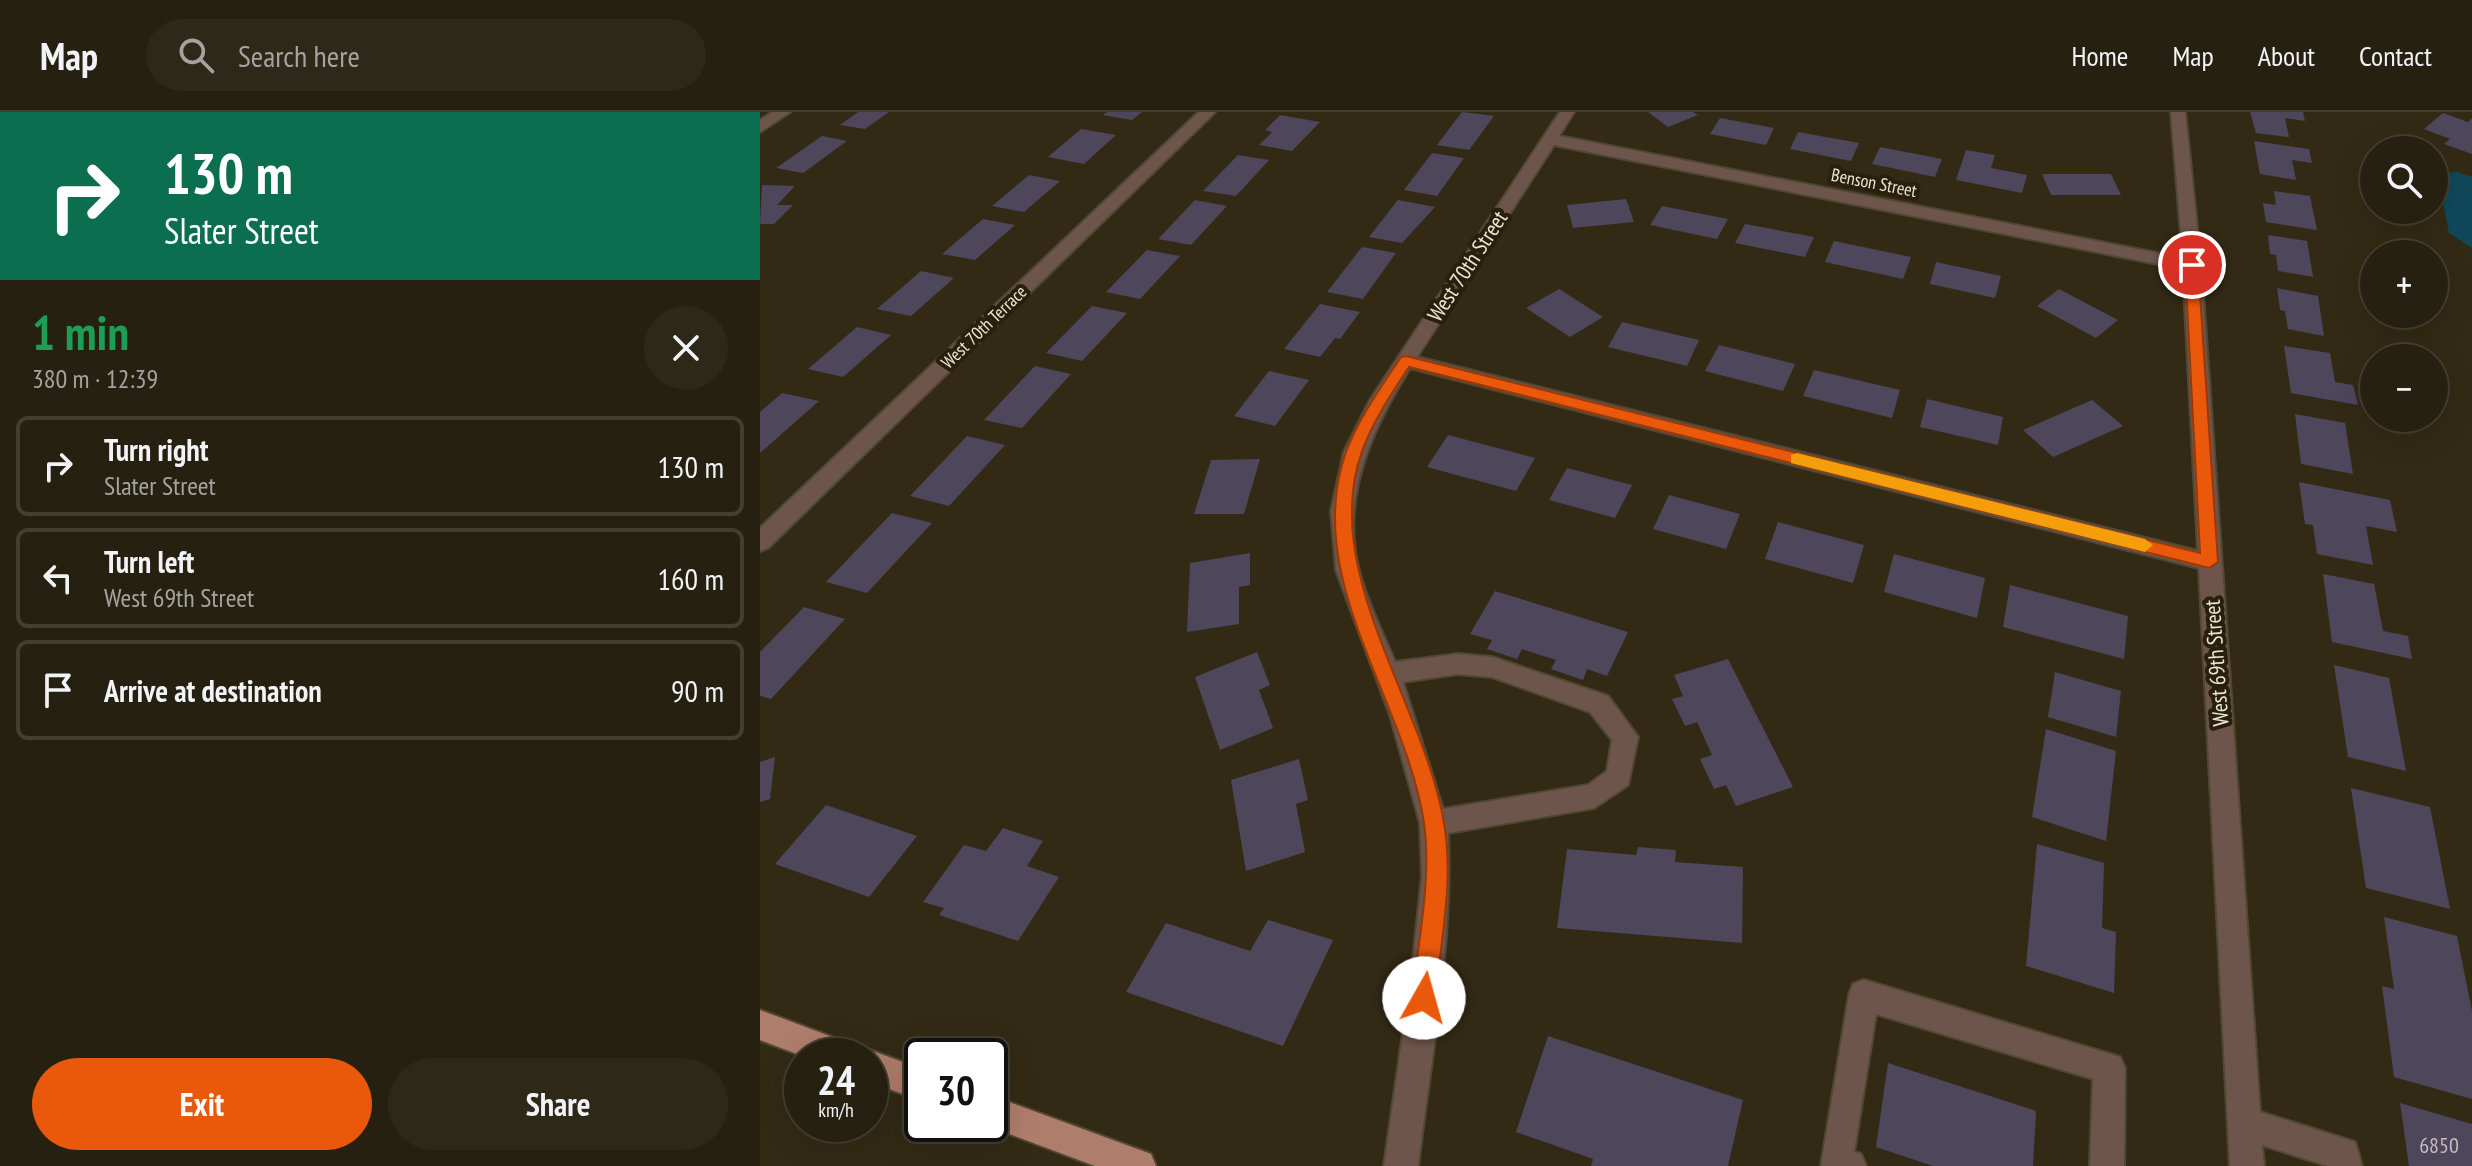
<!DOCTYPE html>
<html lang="en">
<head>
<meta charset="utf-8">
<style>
  body { margin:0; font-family:"PT Sans Narrow",sans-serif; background:#2e2819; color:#f1f3f6; height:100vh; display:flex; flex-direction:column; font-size:30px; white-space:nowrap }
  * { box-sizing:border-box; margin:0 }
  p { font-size:26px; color:#a4a39f }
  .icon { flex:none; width:44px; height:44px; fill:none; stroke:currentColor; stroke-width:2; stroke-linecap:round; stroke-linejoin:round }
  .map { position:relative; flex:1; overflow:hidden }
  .details { display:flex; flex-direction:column; background:#262010; width:760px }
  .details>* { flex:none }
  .top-card { background:#0b6e4f; color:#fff; overflow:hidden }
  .controls { position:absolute; left:1600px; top:24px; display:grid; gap:16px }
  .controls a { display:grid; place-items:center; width:88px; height:88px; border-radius:50%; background:#262010; box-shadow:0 8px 32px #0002,0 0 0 2px #423e30; font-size:40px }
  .speed { position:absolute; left:24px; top:926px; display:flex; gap:16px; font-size:40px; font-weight:700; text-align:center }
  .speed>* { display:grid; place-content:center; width:104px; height:104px; border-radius:50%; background:#262010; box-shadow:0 8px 32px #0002,0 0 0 2px #423e30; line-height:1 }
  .speed small { font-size:20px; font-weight:400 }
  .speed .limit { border:4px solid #111; border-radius:12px; background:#fff; color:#111 }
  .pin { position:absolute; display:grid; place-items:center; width:68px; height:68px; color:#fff; margin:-34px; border:4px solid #fff; border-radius:50%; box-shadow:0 2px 8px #0007 }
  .me { position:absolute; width:88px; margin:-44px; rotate:7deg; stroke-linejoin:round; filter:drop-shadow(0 0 6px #0008) }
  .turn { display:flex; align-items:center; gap:28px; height:168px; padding:0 32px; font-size:36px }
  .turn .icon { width:104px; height:104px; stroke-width:2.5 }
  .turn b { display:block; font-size:56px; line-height:68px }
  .round { display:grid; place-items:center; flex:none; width:84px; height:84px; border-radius:42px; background:#2e2819 }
  .headline { display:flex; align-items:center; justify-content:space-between; height:136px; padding:0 32px }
  h1 { font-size:48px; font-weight:700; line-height:60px; color:#1e9e55 }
  .button { display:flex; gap:16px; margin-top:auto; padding:16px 32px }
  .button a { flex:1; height:92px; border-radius:48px; background:#ea580c; color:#fff; font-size:32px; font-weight:700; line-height:92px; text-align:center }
  .button a+a { background:#2e2819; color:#f1f3f6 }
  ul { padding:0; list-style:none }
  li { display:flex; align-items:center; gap:24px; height:100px; margin:0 16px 12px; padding:0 16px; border:4px solid #423e30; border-radius:12px }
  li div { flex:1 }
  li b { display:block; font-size:30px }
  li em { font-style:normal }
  header { display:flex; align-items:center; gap:48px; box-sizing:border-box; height:112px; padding:0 40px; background:#262010; border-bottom:2px solid #423e30 }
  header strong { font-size:38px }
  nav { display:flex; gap:44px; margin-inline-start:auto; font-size:28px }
  .search { width:560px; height:72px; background:#2e2819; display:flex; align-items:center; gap:20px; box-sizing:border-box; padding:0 28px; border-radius:44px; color:#a4a39f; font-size:30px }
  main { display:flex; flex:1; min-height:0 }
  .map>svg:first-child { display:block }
  .water { fill:#10485b }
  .building { fill:#4e465b }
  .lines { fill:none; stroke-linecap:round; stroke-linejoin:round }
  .minor-casing { stroke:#514834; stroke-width:4 }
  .major-casing { stroke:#514834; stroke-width:4 }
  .minor { fill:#6e554c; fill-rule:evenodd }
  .major { fill:#af7d6b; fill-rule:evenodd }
  .route { fill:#ea580c; stroke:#983908; stroke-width:2 }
  .slow { fill:#f59e0b }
  .labels { text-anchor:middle; stroke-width:8; stroke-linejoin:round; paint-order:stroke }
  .far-street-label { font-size:18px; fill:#ece6d9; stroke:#29200c }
  .street-label { font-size:22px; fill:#ece6d9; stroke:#29200c }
  .near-number-label { font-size:22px; fill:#c4beba }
</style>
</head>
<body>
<header>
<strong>Map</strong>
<div class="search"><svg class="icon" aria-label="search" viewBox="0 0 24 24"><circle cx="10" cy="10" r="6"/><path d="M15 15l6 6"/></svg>Search here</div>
<nav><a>Home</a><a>Map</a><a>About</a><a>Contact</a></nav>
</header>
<main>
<section class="details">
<div class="top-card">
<div class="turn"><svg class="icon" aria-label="right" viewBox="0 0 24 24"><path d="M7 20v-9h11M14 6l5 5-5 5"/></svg><div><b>130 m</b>Slater Street</div></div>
</div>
<div class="headline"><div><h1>1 min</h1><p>380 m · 12:39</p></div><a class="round"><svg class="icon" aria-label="close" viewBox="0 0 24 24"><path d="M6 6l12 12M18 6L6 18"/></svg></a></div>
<ul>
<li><svg class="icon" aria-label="right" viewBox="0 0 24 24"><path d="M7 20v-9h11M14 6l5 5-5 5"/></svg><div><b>Turn right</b><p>Slater Street</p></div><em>130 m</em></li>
<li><svg class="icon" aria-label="left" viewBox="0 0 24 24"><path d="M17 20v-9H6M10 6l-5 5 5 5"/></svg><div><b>Turn left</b><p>West 69th Street</p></div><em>160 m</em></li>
<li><svg class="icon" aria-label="arrive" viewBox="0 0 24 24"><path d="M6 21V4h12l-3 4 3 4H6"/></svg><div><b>Arrive at destination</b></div><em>90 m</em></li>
</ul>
<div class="button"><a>Exit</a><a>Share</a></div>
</section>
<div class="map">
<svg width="1712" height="1054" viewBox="0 0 1712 1054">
  <rect width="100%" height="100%" fill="#332a15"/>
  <path class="water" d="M1697 60 1712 65V136L1689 121 1677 61Z"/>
  <g class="building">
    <path d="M98 0H129L105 17 80 13Z"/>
    <path d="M347 0H382L372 8 343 3Z"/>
    <path d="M702 0 734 4 709 38 677 33Z"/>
    <path d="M888 0H933L938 3 908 15Z"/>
    <path d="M1490 0H1543L1545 9 1525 6 1529 25 1496 21Z"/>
    <path d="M1683 1 1708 10 1712 6V42L1684 32 1690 27 1664 17Z"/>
    <path d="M520 3 560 10 532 39 499 33 512 20 505 18Z"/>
    <path d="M960 6 1014 16 1006 33 950 22Z"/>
    <path d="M321 17 356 23 324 52 288 45Z"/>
    <path d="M1038 20 1099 31 1091 49 1030 37Z"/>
    <path d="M62 24 87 29 43 61 16 56Z"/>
    <path d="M1494 29 1549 37 1552 51 1532 48 1536 68 1500 62Z"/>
    <path d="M1120 35 1182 47 1175 65 1112 52Z"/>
    <path d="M1206 38 1235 43 1231 56 1267 63 1262 81 1196 68Z"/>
    <path d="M672 41 704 46 677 84 644 78Z"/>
    <path d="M478 43 509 48 476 84 443 79Z"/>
    <path d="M1282 62H1351L1361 83H1291Z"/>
    <path d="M269 63 300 69 264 100 232 94Z"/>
    <path d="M2 73 35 74 17 93H33L14 112H0Z"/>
    <path d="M1514 79 1550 84 1557 118 1506 110 1503 91 1516 93Z"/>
    <path d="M866 87 874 110 813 116 807 93Z"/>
    <path d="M435 88 467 94 431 133 398 127Z"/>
    <path d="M638 88 675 95 642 131 609 125Z"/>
    <path d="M902 94 968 107 957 127 890 113Z"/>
    <path d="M223 107 255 113 215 148 182 142Z"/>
    <path d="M985 112 1054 125 1045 145 975 131Z"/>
    <path d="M1508 123 1547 129 1553 165 1518 159 1516 143 1510 142Z"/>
    <path d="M1074 129 1151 145 1143 167 1065 150Z"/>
    <path d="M602 135 636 141 603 187 567 180Z"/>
    <path d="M387 138 420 144 380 187 346 180Z"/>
    <path d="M1176 150 1241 164 1235 186 1170 172Z"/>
    <path d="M161 159 194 166 151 204 117 197Z"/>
    <path d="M1517 176 1558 184 1564 224 1528 217 1525 199 1520 198Z"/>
    <path d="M799 177 843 205 810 225 766 196Z"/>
    <path d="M1299 177 1358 208 1336 226 1277 194Z"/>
    <path d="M560 192 600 200 580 227 575 226 560 245 524 237Z"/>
    <path d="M332 194 367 201 322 249 286 241Z"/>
    <path d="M862 210 939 228 927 254 848 235Z"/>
    <path d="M97 215 131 223 83 265 48 257Z"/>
    <path d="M959 233 1035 252 1023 279 945 259Z"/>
    <path d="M1524 234 1570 241 1575 270 1593 273 1598 293 1531 281Z"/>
    <path d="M275 254 311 262 262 316 224 308Z"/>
    <path d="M1054 258 1140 278 1132 306 1043 284Z"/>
    <path d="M509 259 549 268 515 314 474 304Z"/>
    <path d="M22 281 59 289 0 341V300Z"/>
    <path d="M1167 287 1243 305 1238 333 1160 315Z"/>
    <path d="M1332 288 1363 314 1293 345 1263 318Z"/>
    <path d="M1535 302 1585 311 1593 362 1541 352Z"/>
    <path d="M688 323 775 346 756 379 667 355Z"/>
    <path d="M207 324 245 333 189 394 150 384Z"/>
    <path d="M500 347 484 402H434L451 348Z"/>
    <path d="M807 356 872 373 855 406 789 388Z"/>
    <path d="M1539 370 1630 388 1637 420 1606 414 1613 453 1557 442 1553 413 1545 412Z"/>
    <path d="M909 383 980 402 966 437 893 417Z"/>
    <path d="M132 401 172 411 107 481 66 470Z"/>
    <path d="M1018 410 1104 433 1093 471 1005 447Z"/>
    <path d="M490 441V473L479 475V512L427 520 430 451Z"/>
    <path d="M1134 442 1225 466 1217 506 1124 480Z"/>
    <path d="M1563 462 1614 472 1623 519 1648 524 1652 547 1572 530Z"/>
    <path d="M1250 473 1368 504 1364 547 1243 515Z"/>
    <path d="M735 479 868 520 847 564 827 557 823 568 791 557 796 548 762 537 757 547 727 537 732 528 710 522Z"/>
    <path d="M44 495 85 507 11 587 0 584V540Z"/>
    <path d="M497 540 510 573 499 578 513 616 460 638 435 565Z"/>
    <path d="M968 547 1033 675 976 694 966 673 954 677 940 647 952 643 937 610 925 614 912 587 923 584 914 563Z"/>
    <path d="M1574 553 1629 566 1646 659 1588 645Z"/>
    <path d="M1295 560 1361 579 1356 625 1288 605Z"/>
    <path d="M1286 617 1356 639 1346 729 1272 705Z"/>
    <path d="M15 645 10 687 0 690V650Z"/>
    <path d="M539 647 548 688 536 692 545 740 486 759 471 668Z"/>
    <path d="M1591 676 1670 695 1690 797 1606 776Z"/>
    <path d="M66 693 157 724 109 785 15 752Z"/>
    <path d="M243 716 283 729 267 754 299 765 258 829 179 803 184 796 163 790 204 733 226 739Z"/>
    <path d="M1277 732 1344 751 1342 816 1356 820 1354 881 1266 854Z"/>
    <path d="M878 735 916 738 915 750 983 755 982 831 797 816 807 737 876 743Z"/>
    <path d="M1624 805 1697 824 1712 899V987L1634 965 1622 874 1634 877Z"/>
    <path d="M508 808 573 828 523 934 366 880 406 811 490 839Z"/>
    <path d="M788 924 983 988 968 1054H831L833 1047 756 1020Z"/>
    <path d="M1128 951 1276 999 1273 1054H1173L1116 1035Z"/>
    <path d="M1640 991 1712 1012V1054H1649Z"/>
  </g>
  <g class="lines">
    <g class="minor-casing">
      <g id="minor">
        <path d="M13 0H30L0 20V8Z"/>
        <path d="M439 0H455L8 436 0 439V416Z"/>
        <path d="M800 0H814L799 24 1423 146 1411 0H1425L1441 153 1500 1000 1595 1030 1602 1054H1568L1502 1033 1504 1054H1470L1439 456 650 256C612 317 580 385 599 459 607 490 623 521 635 550L698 542 732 545 848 584 878 625 868 673 834 696 688 721C693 832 671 944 658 1054H624L652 858 662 764 660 711 630 603 576 458 571 399 584 340 610 288ZM794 33 1423 157 1438 439 657 245ZM698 562 732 565 830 600 852 628 847 659 828 673 683 697 643 570Z"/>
        <path d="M1104 868 1360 945 1365 956 1364 1054H1330L1333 967 1116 902 1094 1040 1101 1042 1106 1054H1061L1089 883 1093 872Z"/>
      </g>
    </g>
    <g class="major-casing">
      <g id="major">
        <path d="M0 898 94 933 99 944 110 938 162 957V989L110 970V944H42L0 928Z"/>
        <path d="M230 983 391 1042 396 1054H335L223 1012H230Z"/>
      </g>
    </g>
    <use href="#minor" class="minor"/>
    <use href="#major" class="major"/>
  </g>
  <path class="route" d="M1432 149 1438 153 1458 450 1449 456 649 255C632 281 613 309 602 339 559 460 664 591 684 711 694 768 681 829 675 886L672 894 664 898 656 894 652 886C658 829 672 768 664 711 646 589 541 466 586 340 599 306 621 275 641 245L646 244 1440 441 1425 153Z"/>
  <path class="slow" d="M1037 341 1385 427 1393 433 1385 440 1031 351V343Z"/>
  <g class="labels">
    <g class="far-street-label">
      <text transform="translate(1114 71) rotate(11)" y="6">Benson Street</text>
      <text transform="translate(224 215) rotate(-44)" y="6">West 70th Terrace</text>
    </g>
    <g class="street-label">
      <text transform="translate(707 154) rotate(-57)" y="8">West 70th Street</text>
      <text transform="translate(1456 551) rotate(-94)" y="8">West 69th Street</text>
    </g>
    <g class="near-number-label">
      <text x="1679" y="1041">6850</text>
    </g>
  </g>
</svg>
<div class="controls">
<a><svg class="icon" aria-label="search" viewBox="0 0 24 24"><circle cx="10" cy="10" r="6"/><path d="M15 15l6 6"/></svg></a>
<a>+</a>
<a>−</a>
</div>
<div class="speed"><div>24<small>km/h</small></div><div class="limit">30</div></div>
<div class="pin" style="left:1432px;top:153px;background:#d93025"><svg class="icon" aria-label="arrive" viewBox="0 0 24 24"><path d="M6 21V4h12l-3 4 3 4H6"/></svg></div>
<svg class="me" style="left:664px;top:886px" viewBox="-20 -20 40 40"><circle r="19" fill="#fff"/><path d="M0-13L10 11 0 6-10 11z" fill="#ea580c"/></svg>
</div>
</main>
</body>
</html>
